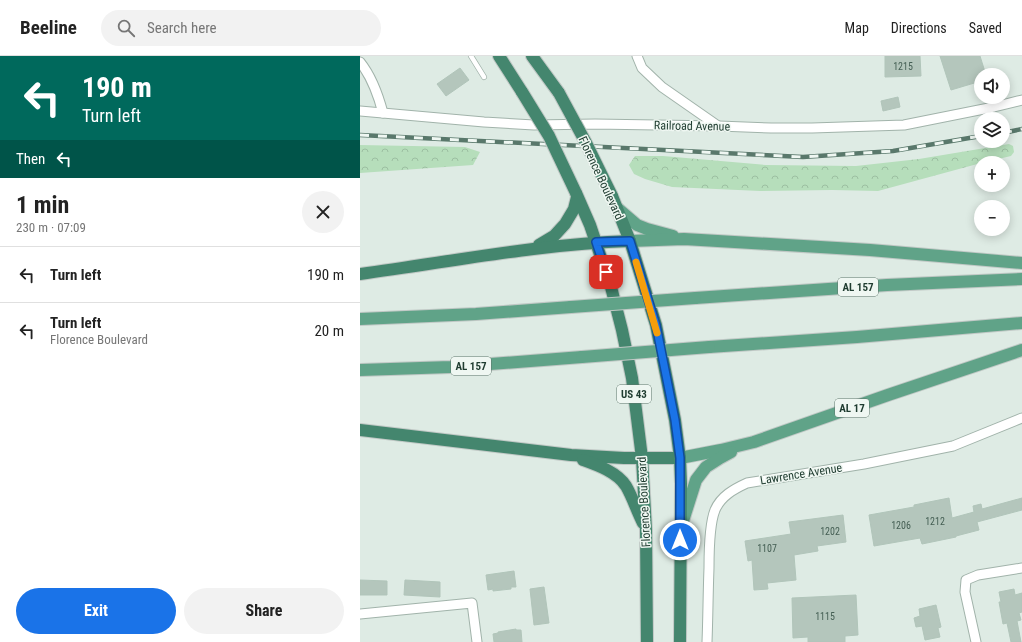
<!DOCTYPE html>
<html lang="en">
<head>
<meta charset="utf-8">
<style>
  body { margin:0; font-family:"Roboto Condensed",sans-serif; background:#f2f2f2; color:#222; height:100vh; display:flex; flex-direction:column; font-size:15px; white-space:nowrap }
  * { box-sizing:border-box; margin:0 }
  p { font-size:13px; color:#767676 }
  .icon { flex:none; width:22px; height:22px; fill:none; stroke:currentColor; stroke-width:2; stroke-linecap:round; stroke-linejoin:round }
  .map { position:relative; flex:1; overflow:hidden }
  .side { display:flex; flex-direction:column; background:#fff; width:360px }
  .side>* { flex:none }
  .top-card { background:#00695c; color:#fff; overflow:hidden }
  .tools { position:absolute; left:614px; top:12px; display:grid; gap:8px }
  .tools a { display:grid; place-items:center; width:36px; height:36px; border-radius:50%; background:#fff; box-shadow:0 2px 10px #0003; font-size:20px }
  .pin { position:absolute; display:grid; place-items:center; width:34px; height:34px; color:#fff; margin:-17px; border-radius:8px; box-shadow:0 2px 6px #0006 }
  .me { position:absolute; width:44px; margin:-22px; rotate:0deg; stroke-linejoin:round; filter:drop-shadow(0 0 3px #0008) }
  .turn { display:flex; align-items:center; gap:14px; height:84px; padding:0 16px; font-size:18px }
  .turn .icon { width:52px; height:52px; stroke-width:2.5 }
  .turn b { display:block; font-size:28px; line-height:34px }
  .then { display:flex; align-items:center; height:38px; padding:0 16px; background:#0003; gap:8px; font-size:15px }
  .round { display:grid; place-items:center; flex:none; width:42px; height:42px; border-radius:21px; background:#f2f2f2 }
  .overview { display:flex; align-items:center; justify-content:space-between; height:68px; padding:0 16px }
  h1 { font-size:24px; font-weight:700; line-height:30px }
  .cta { display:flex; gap:8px; margin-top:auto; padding:8px 16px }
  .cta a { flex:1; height:46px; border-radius:24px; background:#1a73e8; color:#fff; font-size:16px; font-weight:700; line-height:46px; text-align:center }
  .cta a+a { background:#f2f2f2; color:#222 }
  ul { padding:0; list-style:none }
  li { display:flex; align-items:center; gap:12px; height:56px; padding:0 16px; border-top:1px solid #e0e0e0 }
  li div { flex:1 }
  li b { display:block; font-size:15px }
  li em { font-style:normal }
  header { display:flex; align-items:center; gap:24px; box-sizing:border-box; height:56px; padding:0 20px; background:#fff; border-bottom:1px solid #e0e0e0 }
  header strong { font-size:19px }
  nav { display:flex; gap:22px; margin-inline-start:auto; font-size:14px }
  .search { width:280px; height:36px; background:#f2f2f2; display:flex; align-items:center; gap:10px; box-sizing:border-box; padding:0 14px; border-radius:22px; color:#767676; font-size:15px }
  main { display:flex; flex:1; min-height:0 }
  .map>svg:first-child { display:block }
  .forest { fill:url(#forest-crowns) }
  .building { fill:#b4c6bc; stroke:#b1c5ba }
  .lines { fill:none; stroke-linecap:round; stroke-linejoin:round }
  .service-casing { stroke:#a1b3aa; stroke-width:6 }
  .minor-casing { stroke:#a1b3aa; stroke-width:11 }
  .primary-casing { stroke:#c0c8c5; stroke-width:14 }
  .trunk-casing { stroke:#c0c8c5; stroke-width:14 }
  .service { stroke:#fff; stroke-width:4.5 }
  .minor { stroke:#fff; stroke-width:9 }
  .primary { stroke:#60a388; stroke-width:12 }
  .trunk { stroke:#44866e; stroke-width:12 }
  .rail-casing { stroke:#59786b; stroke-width:4.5 }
  .rail { stroke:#eff7f2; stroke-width:3; stroke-dasharray:9; stroke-linecap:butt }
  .primary-bridge-casing { stroke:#c0c8c5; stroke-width:14; stroke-linecap:butt }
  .trunk-bridge-casing { stroke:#c0c8c5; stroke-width:14; stroke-linecap:butt }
  .primary-bridge { stroke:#60a388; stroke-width:12 }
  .trunk-bridge { stroke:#44866e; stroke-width:12 }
  .route-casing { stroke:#114b97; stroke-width:10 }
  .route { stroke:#1a73e8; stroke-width:7 }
  .slow { stroke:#f59e0b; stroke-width:7 }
  .labels { text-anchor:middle; stroke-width:3; stroke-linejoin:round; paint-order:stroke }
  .number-label { font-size:10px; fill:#445e53 }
  .shield { fill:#eff7f2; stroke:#5d746a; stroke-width:1 }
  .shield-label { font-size:11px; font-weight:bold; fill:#1f3c30 }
  .street-label { font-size:12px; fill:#1f3c30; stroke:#eff7f2 }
</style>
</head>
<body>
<header>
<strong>Beeline</strong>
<div class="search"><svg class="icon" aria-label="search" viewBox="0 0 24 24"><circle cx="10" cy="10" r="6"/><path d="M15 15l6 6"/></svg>Search here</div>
<nav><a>Map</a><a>Directions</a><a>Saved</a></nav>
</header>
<main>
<section class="side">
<div class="top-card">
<div class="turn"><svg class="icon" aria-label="left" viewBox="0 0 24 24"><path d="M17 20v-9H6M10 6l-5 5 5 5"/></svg><div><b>190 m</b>Turn left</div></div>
<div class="then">Then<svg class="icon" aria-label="left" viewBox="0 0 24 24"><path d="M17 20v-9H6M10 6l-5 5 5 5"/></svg></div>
</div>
<div class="overview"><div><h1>1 min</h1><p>230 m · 07:09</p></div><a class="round"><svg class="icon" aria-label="close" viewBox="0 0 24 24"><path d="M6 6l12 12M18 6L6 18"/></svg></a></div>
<ul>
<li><svg class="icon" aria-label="left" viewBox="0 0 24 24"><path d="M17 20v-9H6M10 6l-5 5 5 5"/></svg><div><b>Turn left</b></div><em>190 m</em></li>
<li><svg class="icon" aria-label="left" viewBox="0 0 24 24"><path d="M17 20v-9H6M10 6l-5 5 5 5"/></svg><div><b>Turn left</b><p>Florence Boulevard</p></div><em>20 m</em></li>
</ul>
<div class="cta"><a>Exit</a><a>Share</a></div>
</section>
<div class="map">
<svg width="662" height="586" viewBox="0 0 662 586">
  <defs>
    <pattern id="forest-crowns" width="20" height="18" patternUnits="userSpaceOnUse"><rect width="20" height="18" fill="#b6debb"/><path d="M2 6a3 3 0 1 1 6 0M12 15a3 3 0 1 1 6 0" fill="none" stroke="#9cbfa1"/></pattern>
  </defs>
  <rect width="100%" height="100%" fill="#deebe4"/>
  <g class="forest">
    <path d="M649 88 653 90 654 96 651 100 621 107 518 135 472 134 400 135 312 131 285 123 274 118 269 109 275 100H303L406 109 496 110 559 103Z"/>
    <path d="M0 89 105 91 120 96 113 109 0 117Z"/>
  </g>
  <g class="building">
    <path d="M525 0H560L561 20 525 21Z"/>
    <path d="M580 0H620L626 19H621V25L591 34Z"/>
    <path d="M100 12 109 24 86 40 77 28Z"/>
    <path d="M538 41 540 51 523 55 521 45Z"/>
    <path d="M589 442 592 462 614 456 613 450 621 448 622 453 662 442V454L617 466 619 474 596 480V481L562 488 560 482 514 490 509 459 554 451V449Z"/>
    <path d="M483 459 486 486 457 490 458 495 434 499 436 524 407 527 408 533 394 534 392 504 388 505 385 485 431 478 429 466Z"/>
    <path d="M154 515 156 531H151V533L133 535V533L128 534 126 519Z"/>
    <path d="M0 524 27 525V539H0Z"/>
    <path d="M45 524 80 526V541L44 539Z"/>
    <path d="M184 531 189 567 174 569 170 533Z"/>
    <path d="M654 533 655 539 662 537V556L659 557 661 564 657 565 661 586H651L647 567 643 568 639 546H641L639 536Z"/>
    <path d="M496 539 498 579 485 580V586H448V581L433 582 432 542Z"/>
    <path d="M576 549 581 571 578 572 580 581 565 584 562 570 556 571 554 562 560 560 559 553Z"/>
    <path d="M156 573V574H161L162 586H134L133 578 138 577V576Z"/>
  </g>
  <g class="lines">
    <g class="service-casing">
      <path id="service" d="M111 0 124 21"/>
    </g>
    <g class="minor-casing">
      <g id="minor">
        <path d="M277 0 282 12 302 31 358 70"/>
        <path d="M0 6C12 21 18 38 23 57"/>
        <path d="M0 55 124 66 174 69 235 68 359 70 411 72H452L544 69 634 51 662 44"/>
        <path d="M0 558 112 547 117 586"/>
        <path d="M347 586C348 561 348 537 349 512 349 496 349 469 355 454 361 440 374 433 387 427L504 408 593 390 662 362"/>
        <path d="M616 586 605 536 606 524 618 519 662 512"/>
      </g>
    </g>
    <g class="primary-casing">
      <g id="primary">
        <path d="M256 151 277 169 287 173 313 180"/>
        <path d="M270 185 324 183 510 194 662 207"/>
        <path d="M335 242 527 229 662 223"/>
        <path d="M0 263 116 258 211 251"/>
        <path d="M349 291 497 281 662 267"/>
        <path d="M0 314 91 311 222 301"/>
        <path d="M320 402 361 394 394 386 528 339 662 294"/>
        <path d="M322 468 336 424 346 411 360 402 371 396"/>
      </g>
    </g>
    <g class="trunk-casing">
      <g id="trunk">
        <path d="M139 0 162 36"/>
        <path d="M172 0 199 37"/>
        <path d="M216 137 230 169 251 231 262 274 272 322 282 402 286 474 287 586"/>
        <path d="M252 140 270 185 296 269 315 364 320 402 321 428 320 586"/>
        <path d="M179 189 194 180 205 168 214 153 217 141"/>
        <path d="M0 218C90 206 179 188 270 185"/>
        <path d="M0 374 211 399 264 402H320"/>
        <path d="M223 404C237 409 257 416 266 430 272 440 277 455 283 467"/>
      </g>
    </g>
    <use href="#service" class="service"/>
    <use href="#minor" class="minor"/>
    <use href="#primary" class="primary"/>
    <use href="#trunk" class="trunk"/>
    <g class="rail-casing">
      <g id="rail">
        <path d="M643 77 662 73"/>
        <path d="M0 79 443 101 533 95 621 80"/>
      </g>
    </g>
    <use href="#rail" class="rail"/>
    <g class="primary-bridge-casing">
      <g id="primary-bridge">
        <path d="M211 251 335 242"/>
        <path d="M222 301 349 291"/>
      </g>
    </g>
    <g class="trunk-bridge-casing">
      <g id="trunk-bridge">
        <path d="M162 36 189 80 216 137"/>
        <path d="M199 37 225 85 252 140"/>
      </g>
    </g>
    <use href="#primary-bridge" class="primary-bridge"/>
    <use href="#trunk-bridge" class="trunk-bridge"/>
  </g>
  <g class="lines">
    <g class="route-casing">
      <path id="route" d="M246 216 236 186 270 185 296 269 315 364 320 402V484"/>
    </g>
    <use href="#route" class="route"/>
    <path class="slow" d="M276 206 297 277"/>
  </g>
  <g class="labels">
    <g class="number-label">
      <text x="543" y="14">1215</text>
      <text x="575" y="469">1212</text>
      <text x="541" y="473">1206</text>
      <text x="470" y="479">1202</text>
      <text x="407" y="496">1107</text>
      <text x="465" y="564">1115</text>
    </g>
    <g class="shield">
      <rect x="478" y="222" width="40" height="18" rx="3"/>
      <rect x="91" y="301" width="40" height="18" rx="3"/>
      <rect x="257" y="329" width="34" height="18" rx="3"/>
      <rect x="475" y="343" width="34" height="18" rx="3"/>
    </g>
    <g class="shield-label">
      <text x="498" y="235">AL 157</text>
      <text x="111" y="314">AL 157</text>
      <text x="274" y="342">US 43</text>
      <text x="492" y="356">AL 17</text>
    </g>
    <g class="street-label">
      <text transform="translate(332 70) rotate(1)" y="4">Railroad Avenue</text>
      <text transform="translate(241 122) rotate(65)" y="4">Florence Boulevard</text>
      <text transform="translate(441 418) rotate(-9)" y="4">Lawrence Avenue</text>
      <text transform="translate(284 446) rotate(-93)" y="4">Florence Boulevard</text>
    </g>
  </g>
</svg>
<div class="tools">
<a><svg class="icon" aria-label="sound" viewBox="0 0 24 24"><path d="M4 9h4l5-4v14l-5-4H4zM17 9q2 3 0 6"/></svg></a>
<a><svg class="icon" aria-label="layers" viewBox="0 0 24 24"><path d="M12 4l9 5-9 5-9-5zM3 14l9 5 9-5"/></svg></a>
<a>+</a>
<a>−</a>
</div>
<div class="pin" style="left:246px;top:216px;background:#d93025"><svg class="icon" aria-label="arrive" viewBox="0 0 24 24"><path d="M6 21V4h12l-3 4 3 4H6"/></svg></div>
<svg class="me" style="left:320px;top:484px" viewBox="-20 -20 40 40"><circle r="17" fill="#1a73e8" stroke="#fff" stroke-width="3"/><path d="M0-11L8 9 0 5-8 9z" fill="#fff"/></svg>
</div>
</main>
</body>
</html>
